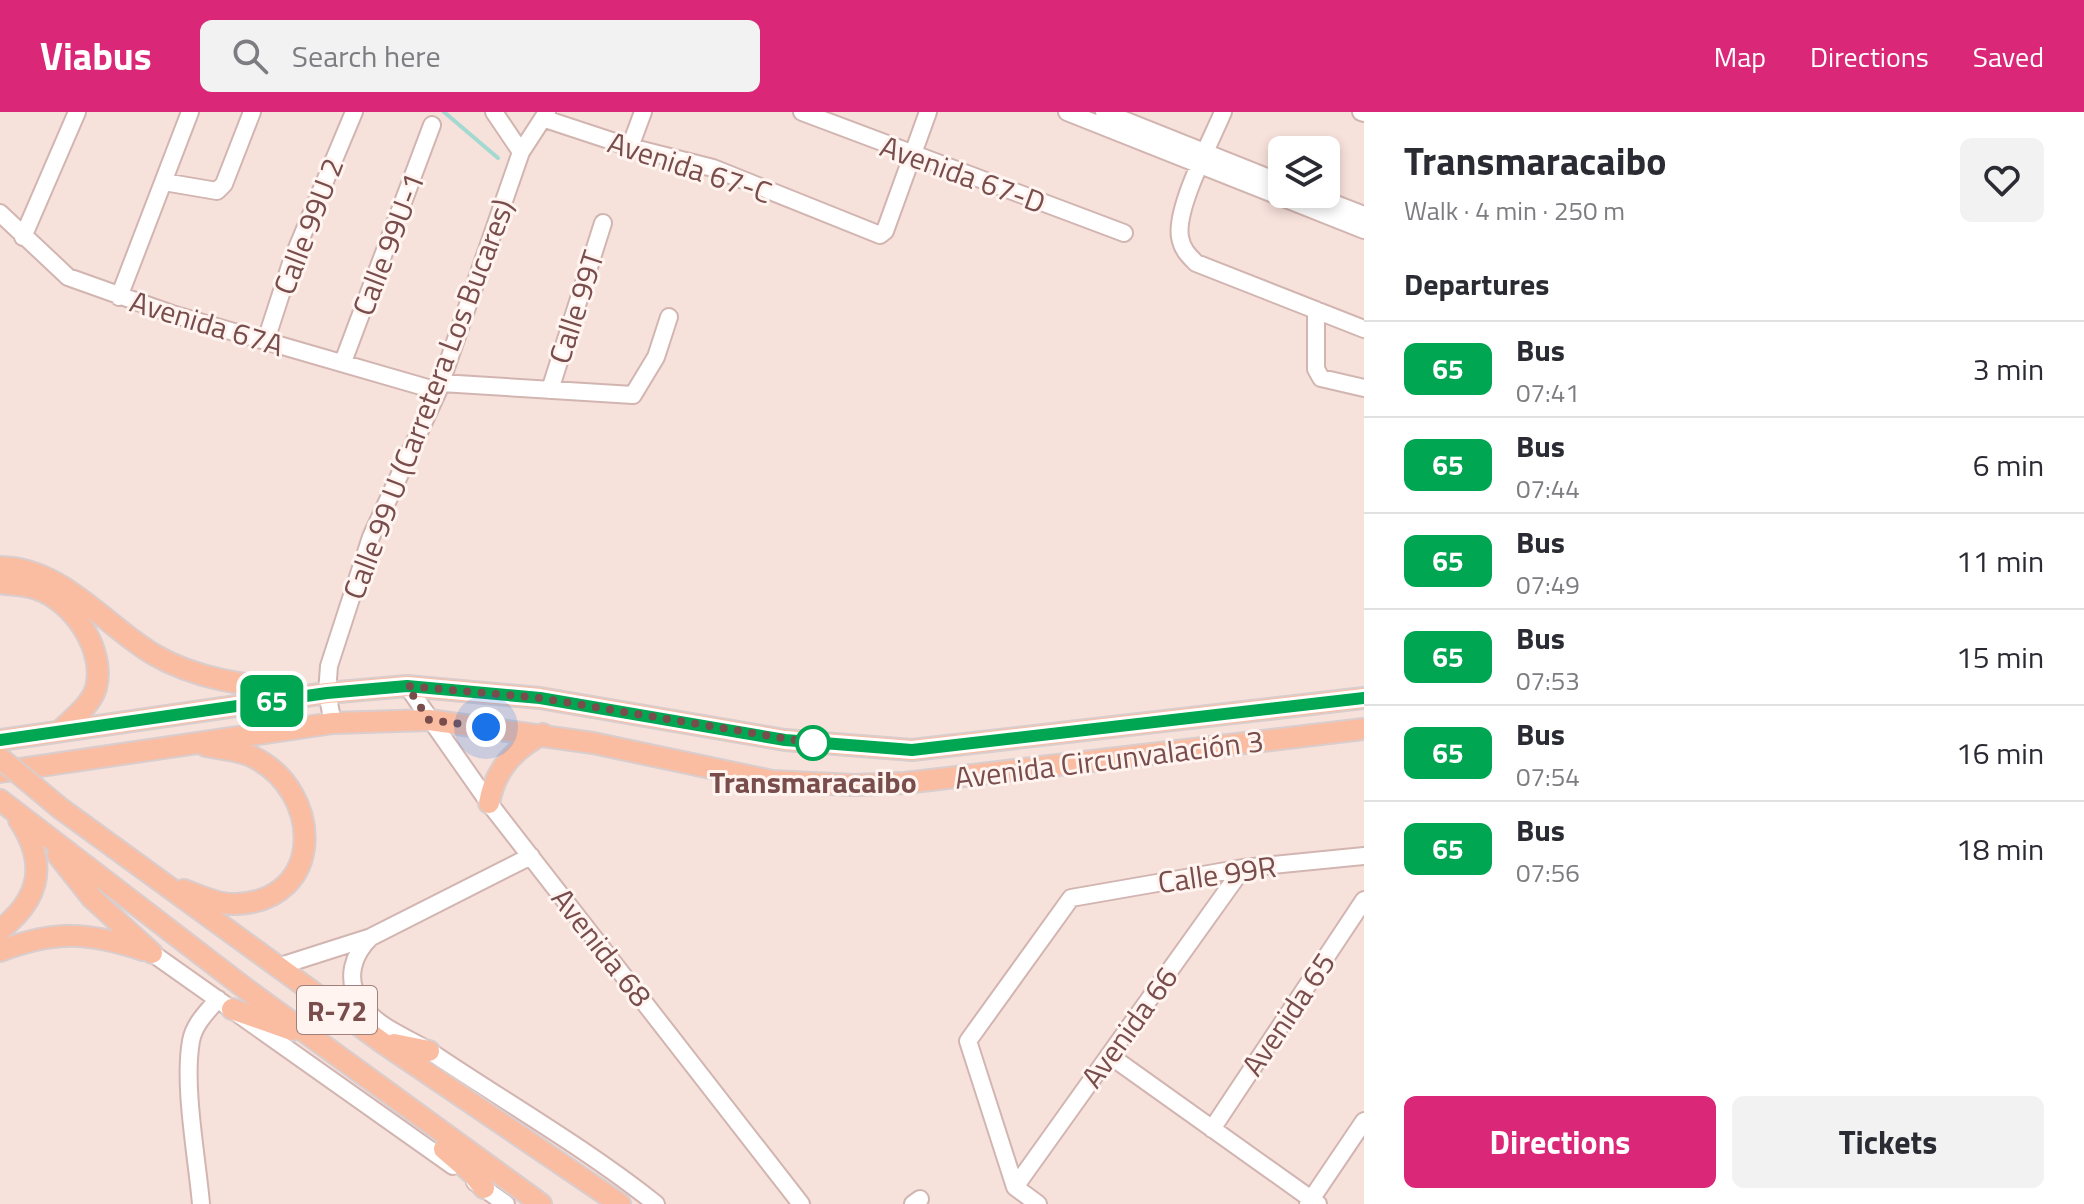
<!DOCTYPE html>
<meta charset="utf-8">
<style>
:root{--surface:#fff;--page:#f2f2f3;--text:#2b2b33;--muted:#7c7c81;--line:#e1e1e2;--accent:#db2777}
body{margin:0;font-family:"Titillium Web",sans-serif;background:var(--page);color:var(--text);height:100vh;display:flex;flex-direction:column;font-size:30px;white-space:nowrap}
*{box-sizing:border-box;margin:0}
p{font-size:26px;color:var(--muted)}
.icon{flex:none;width:44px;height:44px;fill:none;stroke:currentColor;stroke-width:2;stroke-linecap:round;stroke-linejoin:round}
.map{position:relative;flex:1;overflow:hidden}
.drawer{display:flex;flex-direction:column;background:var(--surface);width:720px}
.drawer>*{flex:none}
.badge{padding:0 16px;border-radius:12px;font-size:28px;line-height:52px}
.controls{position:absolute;left:1268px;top:24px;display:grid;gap:16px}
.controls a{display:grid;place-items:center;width:72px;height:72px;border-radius:12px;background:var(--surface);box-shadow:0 4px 12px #0003;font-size:40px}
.you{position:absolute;width:40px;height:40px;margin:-20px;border:6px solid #fff;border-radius:50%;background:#1a73e8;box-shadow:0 0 0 12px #1a73e833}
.map>.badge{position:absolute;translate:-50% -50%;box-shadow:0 0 0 4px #fff}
h2{padding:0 40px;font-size:30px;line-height:72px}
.round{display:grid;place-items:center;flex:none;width:84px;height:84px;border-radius:12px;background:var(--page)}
.summary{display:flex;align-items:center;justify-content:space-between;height:136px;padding:0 40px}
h1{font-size:38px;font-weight:700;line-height:60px}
.primary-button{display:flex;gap:16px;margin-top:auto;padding:16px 40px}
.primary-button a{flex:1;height:92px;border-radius:12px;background:var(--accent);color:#fff;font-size:32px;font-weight:700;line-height:92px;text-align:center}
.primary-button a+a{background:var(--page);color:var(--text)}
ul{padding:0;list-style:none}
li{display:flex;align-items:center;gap:24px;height:96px;padding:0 40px;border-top:2px solid var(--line)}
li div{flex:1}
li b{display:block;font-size:30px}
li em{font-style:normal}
li .badge{min-width:88px;font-weight:700;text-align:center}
header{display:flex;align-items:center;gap:48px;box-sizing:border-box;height:112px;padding:0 40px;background:var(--accent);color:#fff}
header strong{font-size:38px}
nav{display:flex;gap:44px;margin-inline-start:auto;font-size:28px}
.search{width:560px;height:72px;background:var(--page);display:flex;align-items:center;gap:20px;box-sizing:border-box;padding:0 28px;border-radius:12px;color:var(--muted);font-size:30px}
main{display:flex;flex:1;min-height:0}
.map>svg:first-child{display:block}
.residential{fill:#f7e1db;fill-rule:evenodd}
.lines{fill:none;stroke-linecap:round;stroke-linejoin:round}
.stream{stroke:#a3d9d0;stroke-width:4}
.minor-casing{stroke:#d2b5b1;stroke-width:20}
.major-casing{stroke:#d9cdcd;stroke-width:24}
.minor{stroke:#fff;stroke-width:16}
.major{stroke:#fbbda2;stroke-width:20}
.major-bridge-casing{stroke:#d9cdcd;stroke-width:24;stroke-linecap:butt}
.major-bridge{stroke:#fbbda2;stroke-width:20}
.line-casing{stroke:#fff;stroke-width:18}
.line{stroke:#00a651;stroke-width:12}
.walk{stroke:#784d4c;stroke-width:8;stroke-dasharray:0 14.4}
.stop-dot{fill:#fff;stroke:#00a651;stroke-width:4}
.labels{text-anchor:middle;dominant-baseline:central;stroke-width:6;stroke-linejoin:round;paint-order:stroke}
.shield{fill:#fff4f0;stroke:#a07f7d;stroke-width:2}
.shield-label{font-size:28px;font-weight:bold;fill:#784d4c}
.street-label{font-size:30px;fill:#784d4c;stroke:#fff4f0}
.stop-label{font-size:30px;font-weight:bold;fill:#784d4c;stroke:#fff4f0}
</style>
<header>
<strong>Viabus</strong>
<div class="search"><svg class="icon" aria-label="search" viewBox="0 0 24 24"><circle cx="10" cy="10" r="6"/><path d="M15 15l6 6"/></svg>Search here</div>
<nav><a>Map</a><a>Directions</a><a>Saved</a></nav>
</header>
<main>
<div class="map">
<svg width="1364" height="1092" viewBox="0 0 1364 1092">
<rect width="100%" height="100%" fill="#fdefe9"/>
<path class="residential" d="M0 0H1364V1092H0ZM1282 38H1326V82H1282Z"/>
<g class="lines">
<path class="stream" d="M444 0 498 46"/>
<g class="minor-casing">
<path id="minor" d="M494 0 521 40
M802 0 1124 121
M1067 0 1364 118
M1104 0 1282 71
M1223 0C1211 29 1175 96 1180 125 1182 137 1188 143 1196 151L1364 217
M1361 0 1364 1
M545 7 630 35 713 56 880 123 885 119 928 0
M630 35 643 0
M164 70 217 79 224 72 252 0
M1310 82 1364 103
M0 101 68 165 172 202 438 279
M23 125 77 0
M119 185 190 0
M1316 198V257L1321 266 1364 276
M266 228 292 148 354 0
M343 250 432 13
M441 271 633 283 656 245 669 205
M550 278 603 111
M407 574 489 691 801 1092
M333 611 327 581 329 554 371 425 438 279 521 40 547 0
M371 825C353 842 345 866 360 890 377 917 409 925 434 942 507 991 587 1037 656 1092
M152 841 453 1054
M277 855 371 825 531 744
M1109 943 1318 1092
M1212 1017 1364 788
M475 1070 506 1092
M1015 1075 1243 756
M201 1092C197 1045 183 974 191 929 194 912 207 900 218 887
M913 1092 920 1087
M1038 1092 1015 1075 968 929 1071 786 1243 756 1364 744
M1308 1092 1364 1009"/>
</g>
<g class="major-casing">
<path id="major" d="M0 455C63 456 103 512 153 542 197 568 246 573 296 578
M0 471C12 473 26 473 37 477 73 489 106 538 96 576 91 593 72 607 60 619
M0 628 327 581 407 574 540 586 785 628 912 638 1364 586
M0 660 333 611 429 608 593 631 772 669 854 673 905 671 1364 617
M0 688 246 877 541 1092
M489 691C495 658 513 638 543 622
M60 696 383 931 620 1092
M58 743 92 786 152 841
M184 778C200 784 219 793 236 792 326 789 323 679 253 645 240 638 220 637 206 634
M0 818C40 787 48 752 19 708
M0 839C56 818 88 820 143 838
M232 897 292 918
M394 932 429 939
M444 1037 473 1062 484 1076"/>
</g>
<use href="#minor" class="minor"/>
<use href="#major" class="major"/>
<g class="major-bridge-casing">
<path id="major-bridge" d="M0 646 60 696"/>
</g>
<use href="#major-bridge" class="major-bridge"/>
</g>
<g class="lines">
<g class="line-casing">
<path id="line" d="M0 628 327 581 407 574 540 586 785 628 912 638 1364 586"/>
</g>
<use href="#line" class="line"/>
<path class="walk" d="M486 615 429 608 407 574 540 586 813 631"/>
</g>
<circle class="stop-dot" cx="813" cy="631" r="16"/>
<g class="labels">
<rect class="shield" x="297" y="874" width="80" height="48" rx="6"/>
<g class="shield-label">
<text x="337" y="898">R-72</text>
</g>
<g class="street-label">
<text transform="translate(690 55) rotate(18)">Avenida 67-C</text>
<text transform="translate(963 62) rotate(20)">Avenida 67-D</text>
<text transform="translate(308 114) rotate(-69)">Calle 99U 2</text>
<text transform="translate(388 132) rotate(-69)">Calle 99U-1</text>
<text transform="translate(576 195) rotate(-72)">Calle 99T</text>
<text transform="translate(207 211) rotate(17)">Avenida 67A</text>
<text transform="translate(428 287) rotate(-69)">Calle 99 U (Carretera Los Bucares)</text>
<text transform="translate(1109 647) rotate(-7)">Avenida Circunvalación 3</text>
<text transform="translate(1217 762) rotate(-8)">Calle 99R</text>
<text transform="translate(602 835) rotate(52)">Avenida 68</text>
<text transform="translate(1288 902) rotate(-56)">Avenida 65</text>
<text transform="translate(1129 915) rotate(-54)">Avenida 66</text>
</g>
<g class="stop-label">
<text x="813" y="670">Transmaracaibo</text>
</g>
</g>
</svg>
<div class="controls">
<a><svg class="icon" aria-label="layers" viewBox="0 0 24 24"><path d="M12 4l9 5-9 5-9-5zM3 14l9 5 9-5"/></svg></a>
</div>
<div class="you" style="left:486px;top:615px"></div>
<b class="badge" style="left:272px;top:589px;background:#00a651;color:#fff">65</b>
</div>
<section class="drawer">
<div class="summary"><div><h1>Transmaracaibo</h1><p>Walk · 4 min · 250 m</p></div><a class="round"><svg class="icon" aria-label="heart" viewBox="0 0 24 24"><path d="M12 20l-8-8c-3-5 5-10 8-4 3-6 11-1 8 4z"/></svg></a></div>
<h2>Departures</h2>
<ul>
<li><span class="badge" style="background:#00a651;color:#fff">65</span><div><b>Bus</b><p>07:41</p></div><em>3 min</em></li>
<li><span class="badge" style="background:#00a651;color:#fff">65</span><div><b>Bus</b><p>07:44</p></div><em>6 min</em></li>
<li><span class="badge" style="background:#00a651;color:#fff">65</span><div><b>Bus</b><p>07:49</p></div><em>11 min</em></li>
<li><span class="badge" style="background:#00a651;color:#fff">65</span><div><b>Bus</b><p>07:53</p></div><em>15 min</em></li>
<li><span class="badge" style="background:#00a651;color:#fff">65</span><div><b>Bus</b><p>07:54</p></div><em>16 min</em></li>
<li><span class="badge" style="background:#00a651;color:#fff">65</span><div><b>Bus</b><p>07:56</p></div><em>18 min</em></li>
</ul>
<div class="primary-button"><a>Directions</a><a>Tickets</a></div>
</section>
</main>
